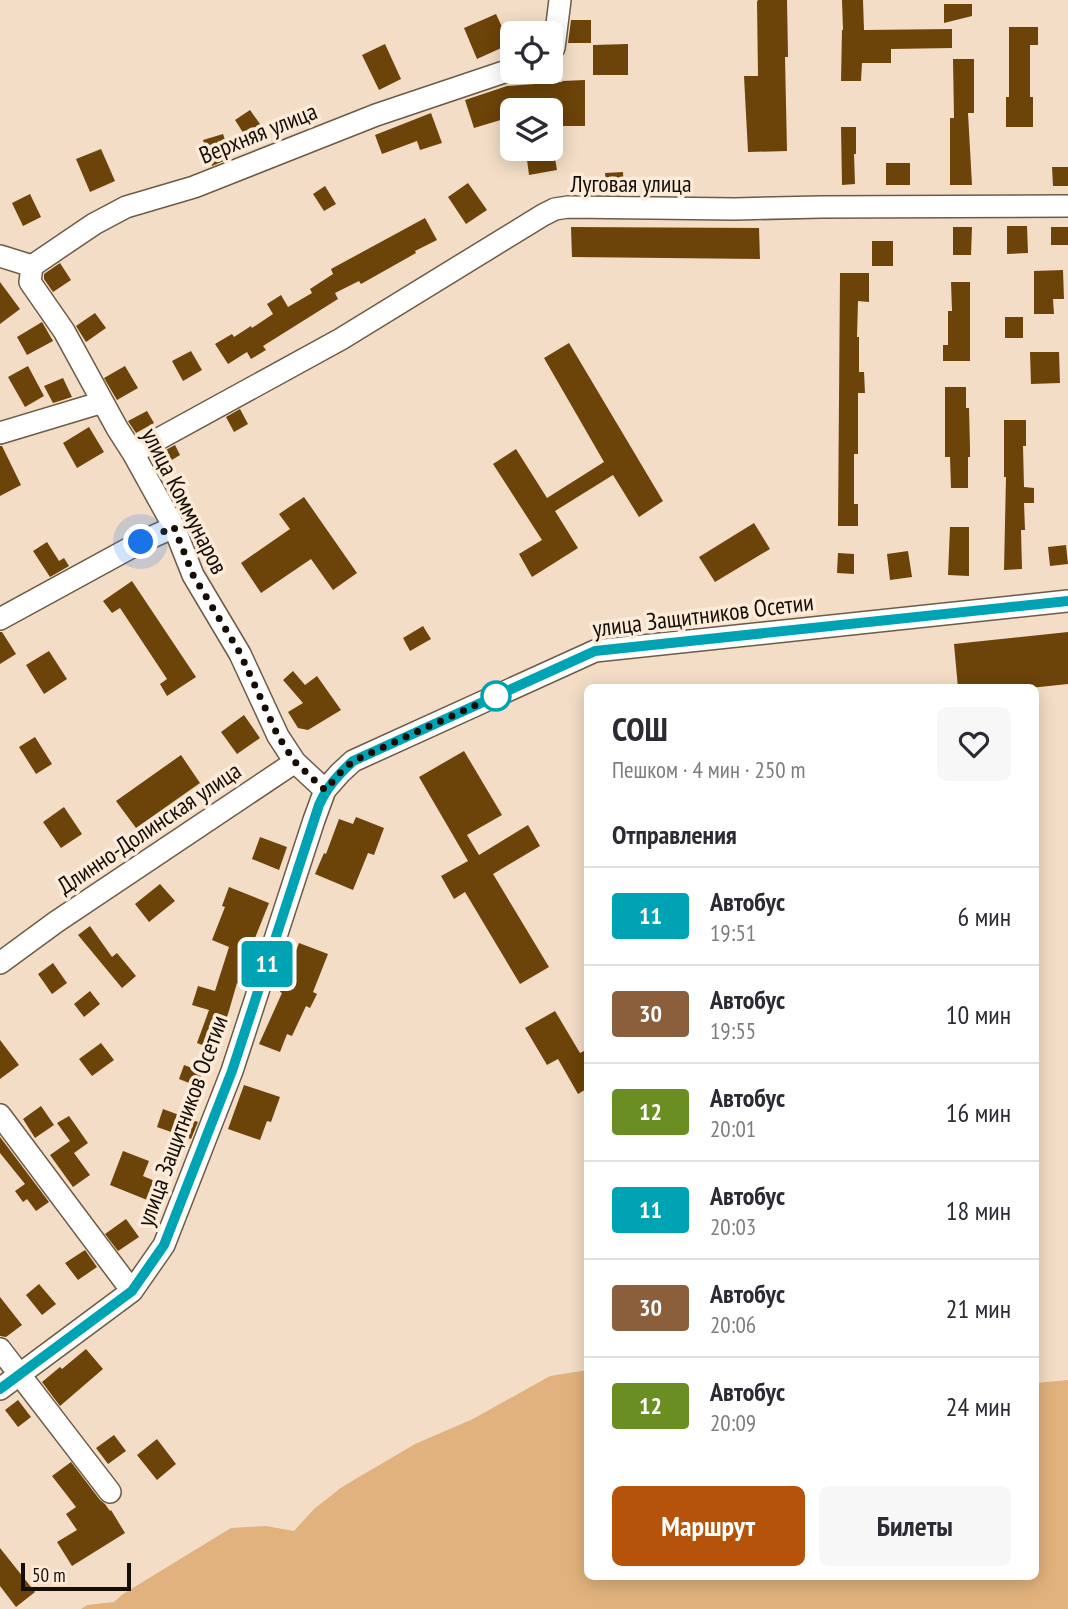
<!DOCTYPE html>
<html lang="ru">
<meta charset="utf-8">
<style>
:root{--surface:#fff;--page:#f7f7f7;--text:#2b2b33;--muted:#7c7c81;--line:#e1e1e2;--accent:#b45309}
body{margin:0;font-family:"PT Sans Narrow",sans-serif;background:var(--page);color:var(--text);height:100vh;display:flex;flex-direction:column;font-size:26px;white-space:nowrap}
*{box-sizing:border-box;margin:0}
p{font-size:23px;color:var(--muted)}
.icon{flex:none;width:38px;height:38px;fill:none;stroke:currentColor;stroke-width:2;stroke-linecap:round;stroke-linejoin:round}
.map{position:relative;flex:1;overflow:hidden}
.side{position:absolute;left:584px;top:684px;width:455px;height:896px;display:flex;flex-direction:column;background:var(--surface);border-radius:10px;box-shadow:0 4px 18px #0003}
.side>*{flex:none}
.badge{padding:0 14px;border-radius:5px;font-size:24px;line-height:46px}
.fabs{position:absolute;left:500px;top:21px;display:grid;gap:14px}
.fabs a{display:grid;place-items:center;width:63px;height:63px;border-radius:10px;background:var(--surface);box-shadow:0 4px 18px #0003;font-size:35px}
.scale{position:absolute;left:21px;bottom:18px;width:110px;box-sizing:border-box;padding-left:7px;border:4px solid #150e06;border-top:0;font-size:19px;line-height:24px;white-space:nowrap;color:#150e06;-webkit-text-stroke:5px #fdebd9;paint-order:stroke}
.you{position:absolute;width:35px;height:35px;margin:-18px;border:5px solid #fff;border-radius:50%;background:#1a73e8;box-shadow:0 0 0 10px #1a73e833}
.map>.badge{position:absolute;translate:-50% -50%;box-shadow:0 0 0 4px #fff}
h2{padding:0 28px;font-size:26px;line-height:63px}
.round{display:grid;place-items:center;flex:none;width:74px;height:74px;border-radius:10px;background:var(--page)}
.headline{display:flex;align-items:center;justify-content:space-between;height:119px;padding:0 28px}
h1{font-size:33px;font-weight:600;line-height:52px}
.button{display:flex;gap:14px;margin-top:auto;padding:14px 28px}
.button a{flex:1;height:80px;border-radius:10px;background:var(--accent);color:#fff;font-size:28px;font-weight:600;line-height:80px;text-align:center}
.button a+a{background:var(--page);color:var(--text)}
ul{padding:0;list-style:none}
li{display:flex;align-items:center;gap:21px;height:98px;padding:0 28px;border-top:2px solid var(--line)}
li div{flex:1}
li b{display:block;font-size:26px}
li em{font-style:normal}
li .badge{min-width:77px;font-weight:700;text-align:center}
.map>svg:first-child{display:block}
.water{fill:#e1b27d}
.building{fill:#6c4308}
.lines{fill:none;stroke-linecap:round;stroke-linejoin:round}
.minor-casing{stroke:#6d5b47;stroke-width:24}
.minor{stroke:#fff;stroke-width:21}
.line-casing{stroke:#fff;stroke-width:16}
.line{stroke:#00a3b4;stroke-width:10}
.walk{stroke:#150e06;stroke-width:7;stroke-dasharray:0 12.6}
.stop-dot{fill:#fff;stroke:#00a3b4;stroke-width:3.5}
.labels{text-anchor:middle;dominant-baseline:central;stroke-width:7;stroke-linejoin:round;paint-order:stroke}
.street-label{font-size:24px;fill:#150e06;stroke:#fdebd9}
</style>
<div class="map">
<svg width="1068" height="1609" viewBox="0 0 1068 1609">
<rect width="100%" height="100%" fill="#f3ddc6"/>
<path class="water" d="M588 1370V1577H1036V1383L1068 1380V1609H81L87 1605 114 1602 123 1594 231 1528 266 1526 294 1531 314 1509 342 1487 415 1444 473 1419 550 1376Z"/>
<path class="building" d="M758 0H787L788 57H785L787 151 748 152 744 76H758L757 2Z
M842 0H863L864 30 952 29V48L891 49V63H862L861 81H841L842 30H843Z
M944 4H972V16L944 23Z
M496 14 510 44 477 59 464 28Z
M571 20H591V43H568Z
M1009 27H1038V45H1030V97H1033V127H1006V97H1009Z
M385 44 401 79 379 90 362 55Z
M628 44V75H593V45Z
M953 59H974V113H968L972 185H950V118H954Z
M585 80V126H562V109L513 110V112L502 113 504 119 474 128 465 100 507 86 562 82V81Z
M250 110 265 131 249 142 235 120Z
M431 113 442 143 420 150 417 141 382 154 375 135Z
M841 127H856V154H854L855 184 842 185Z
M223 134 231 158 212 166 203 140Z
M551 148H553L557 170 529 175 526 152Z
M101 149 115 181 90 192 76 159Z
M886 163H910V185H886Z
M1052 167H1068V186H1053Z
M623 172 624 193 607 194 605 173Z
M468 183 487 210 466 224 448 197Z
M325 186 336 204 324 211 313 194Z
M30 194 41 217 23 226 12 203Z
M425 218 437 240 415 251 416 253 361 284 359 281 335 293 338 299 263 346 266 350 251 359 247 352 228 364 215 344 232 334 234 337 251 326 252 328 273 314 267 304 281 295 288 307 312 293 310 289 333 274 331 269Z
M1007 226H1027L1028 253 1007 254Z
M571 227 759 228 760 259 572 257Z
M953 227H972L971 255H953Z
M1051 227H1068V245H1051Z
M872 241H893V266H872Z
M60 263 71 280 53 292 44 279V274Z
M1063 270 1064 299H1053L1054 314H1034V271Z
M840 273H869V302L858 301 857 337H859V372H864L865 393H858V454H854V504H858V526H838Z
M0 282 20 309 0 324Z
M951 282H970V361H943V345H948V311H952Z
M95 313 106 328 86 342 76 326Z
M1005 317H1023V338H1005Z
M42 322 53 341 27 355 17 337Z
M569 343 663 501 639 517 613 475 555 511 578 548 532 577 519 554 542 540 493 464 516 449 547 498 604 462 544 358Z
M191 351 202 370 183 381 172 361Z
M1030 352H1059L1060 383 1031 384Z
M28 366 44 396 25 407 8 377Z
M125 366 138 388 117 400 104 378Z
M63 378 72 397 53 403 44 386Z
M945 387H966V408H969L970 449V457H968V488H951L950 457H945Z
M240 409 248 424 234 432 226 417Z
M147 411 154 423 136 433 128 421Z
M1004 420H1026V446H1023L1024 487 1034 488V503H1024L1025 530H1021L1022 569 1004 570 1006 477H1004Z
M89 427 104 452 77 468 63 443Z
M175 445 180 455 157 469 151 458Z
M0 446H2L21 485 0 496Z
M304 497 357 573 333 590 311 559 261 593 241 563 290 529 279 514Z
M754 523 770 549 715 582 699 557Z
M950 527H969V576L948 575Z
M47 542 59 561 64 558 69 566 50 577 33 551Z
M1066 545 1068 564 1050 566 1048 547Z
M908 551 912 577 890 580 887 554Z
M838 553 854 554V574L837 573Z
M132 581 196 677 167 696 160 684 167 679 120 608 112 613 103 601Z
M423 626 431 639 410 651 403 638Z
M0 632H2L16 654 0 664Z
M1068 632V684L1030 688H958L954 644Z
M49 651 67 679 44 694 26 665Z
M293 671 305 685 317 676 341 710 308 730 298 728 288 712 303 703 283 680Z
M244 715 260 738 237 754 221 732Z
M35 737 52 764 36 774 19 747Z
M464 751 502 815 467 835 479 855 528 825 540 846 493 874 549 967 520 984 465 892 454 899 441 876 468 861 419 777Z
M181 755 200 783 136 828 116 801Z
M64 807 82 834 61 848 43 822Z
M356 817 384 828 374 855 368 853 353 890 315 874 324 853 326 854 339 819 353 824Z
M260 837 287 847 279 870 252 859Z
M160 884 175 901 149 922 135 904Z
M229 887 269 903 245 963 247 964 240 984 237 983 228 1014 215 1050 197 1043 209 1010 192 1005 198 986 215 991 229 947 212 940 225 907 222 906Z
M90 926 112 957 117 953 136 976 122 988 78 935Z
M299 943 328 954 313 992 317 994 310 1008 306 1006 292 1036 287 1034 280 1052 259 1044 282 993 280 992 292 968 290 967Z
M53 963 67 983 52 994 38 974Z
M90 991 100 1004 84 1017 74 1004Z
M555 1011 580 1053 588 1049V1088L578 1094 558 1059 547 1065 525 1028Z
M0 1040 19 1065 0 1079Z
M101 1043 114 1060 92 1076 79 1059Z
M184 1065 203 1072 197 1086 179 1079Z
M244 1085 280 1097 271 1122 267 1121 260 1140 228 1129Z
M41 1106 54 1125 35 1138 23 1119Z
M163 1109 198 1122 191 1139 157 1127Z
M69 1116 88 1143 74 1153 90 1175 73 1187 50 1155 70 1141 57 1123Z
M0 1137 49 1202 36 1211 27 1199 23 1202 15 1191 25 1184 0 1153Z
M123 1151 149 1161 143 1176 169 1187 162 1206 110 1185Z
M126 1219 139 1237 118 1251 105 1234Z
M85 1250 97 1267 78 1280 65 1263Z
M39 1284 56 1304 42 1315 26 1295Z
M0 1297 22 1325 6 1337 0 1336Z
M86 1349 103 1369 60 1406 42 1382 60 1367 62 1369Z
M18 1400 31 1417 18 1427 5 1410Z
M114 1435 126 1451 108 1464 96 1448Z
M157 1439 176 1464 157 1480 137 1455Z
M71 1462 100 1500 105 1504 110 1511 111 1510 125 1533 72 1566 57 1542 77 1530 66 1514 76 1507 52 1476Z
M0 1548 35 1592 16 1607 0 1586Z"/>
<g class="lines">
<g class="minor-casing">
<path id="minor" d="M551 51 554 48 560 0
M0 256 32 266
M32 266 30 282 64 331 117 428 133 453 174 527 193 575 240 654 278 736 295 762
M32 266 94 224 126 207 194 187 376 115 513 69
M0 433 103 402
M133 453 341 339 543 215 555 209 568 207 735 209 821 207 1068 206
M0 619 141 542 174 527
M0 963 56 922 295 762 325 790
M0 1115 132 1291
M0 1349 110 1492
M0 1389 132 1291 164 1245 232 1071 314 820 325 790 340 773 353 761 595 651 1068 601"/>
</g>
<use href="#minor" class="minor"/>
</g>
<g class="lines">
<g class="line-casing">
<path id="line" d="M0 1389 132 1291 164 1245 232 1071 319 805C327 787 338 775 353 761L595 651 1068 601"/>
</g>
<use href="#line" class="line"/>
<path class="walk" d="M141 542 174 527 193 575 240 653 278 736 295 762 325 790 340 773 353 761 500 694 496 696"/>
</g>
<circle class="stop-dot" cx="496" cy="696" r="14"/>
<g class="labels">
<g class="street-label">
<text transform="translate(258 133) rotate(-22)">Верхняя улица</text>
<text x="631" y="183">Луговая улица</text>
<text transform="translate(185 501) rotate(63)">улица Коммунаров</text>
<text transform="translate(703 615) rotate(-7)">улица Защитников Осетии</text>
<text transform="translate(149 828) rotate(-34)">Длинно-Долинская улица</text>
<text transform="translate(182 1121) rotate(-70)">улица Защитников Осетии</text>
</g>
</g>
</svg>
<div class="fabs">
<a><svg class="icon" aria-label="locate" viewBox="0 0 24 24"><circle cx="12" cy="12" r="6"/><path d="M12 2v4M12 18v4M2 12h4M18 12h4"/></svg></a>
<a><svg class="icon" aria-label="layers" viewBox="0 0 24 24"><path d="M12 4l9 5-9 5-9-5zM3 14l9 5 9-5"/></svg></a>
</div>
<div class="scale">50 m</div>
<div class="you" style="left:141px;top:542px"></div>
<b class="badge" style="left:267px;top:964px;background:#00a3b4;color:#fff">11</b>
<section class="side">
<div class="headline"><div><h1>СОШ</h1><p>Пешком · 4 мин · 250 m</p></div><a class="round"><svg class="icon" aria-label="heart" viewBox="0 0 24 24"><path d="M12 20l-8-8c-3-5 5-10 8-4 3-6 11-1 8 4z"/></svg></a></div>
<h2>Отправления</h2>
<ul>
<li><span class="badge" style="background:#00a3b4;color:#fff">11</span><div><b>Автобус</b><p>19:51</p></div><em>6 мин</em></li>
<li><span class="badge" style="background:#8b5e3c;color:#fff">30</span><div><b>Автобус</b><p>19:55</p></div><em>10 мин</em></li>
<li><span class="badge" style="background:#6b8e23;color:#fff">12</span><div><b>Автобус</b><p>20:01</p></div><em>16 мин</em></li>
<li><span class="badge" style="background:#00a3b4;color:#fff">11</span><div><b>Автобус</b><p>20:03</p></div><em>18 мин</em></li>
<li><span class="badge" style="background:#8b5e3c;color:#fff">30</span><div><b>Автобус</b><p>20:06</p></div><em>21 мин</em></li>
<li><span class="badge" style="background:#6b8e23;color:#fff">12</span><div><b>Автобус</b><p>20:09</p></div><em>24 мин</em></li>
</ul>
<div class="button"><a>Маршрут</a><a>Билеты</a></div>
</section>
</div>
